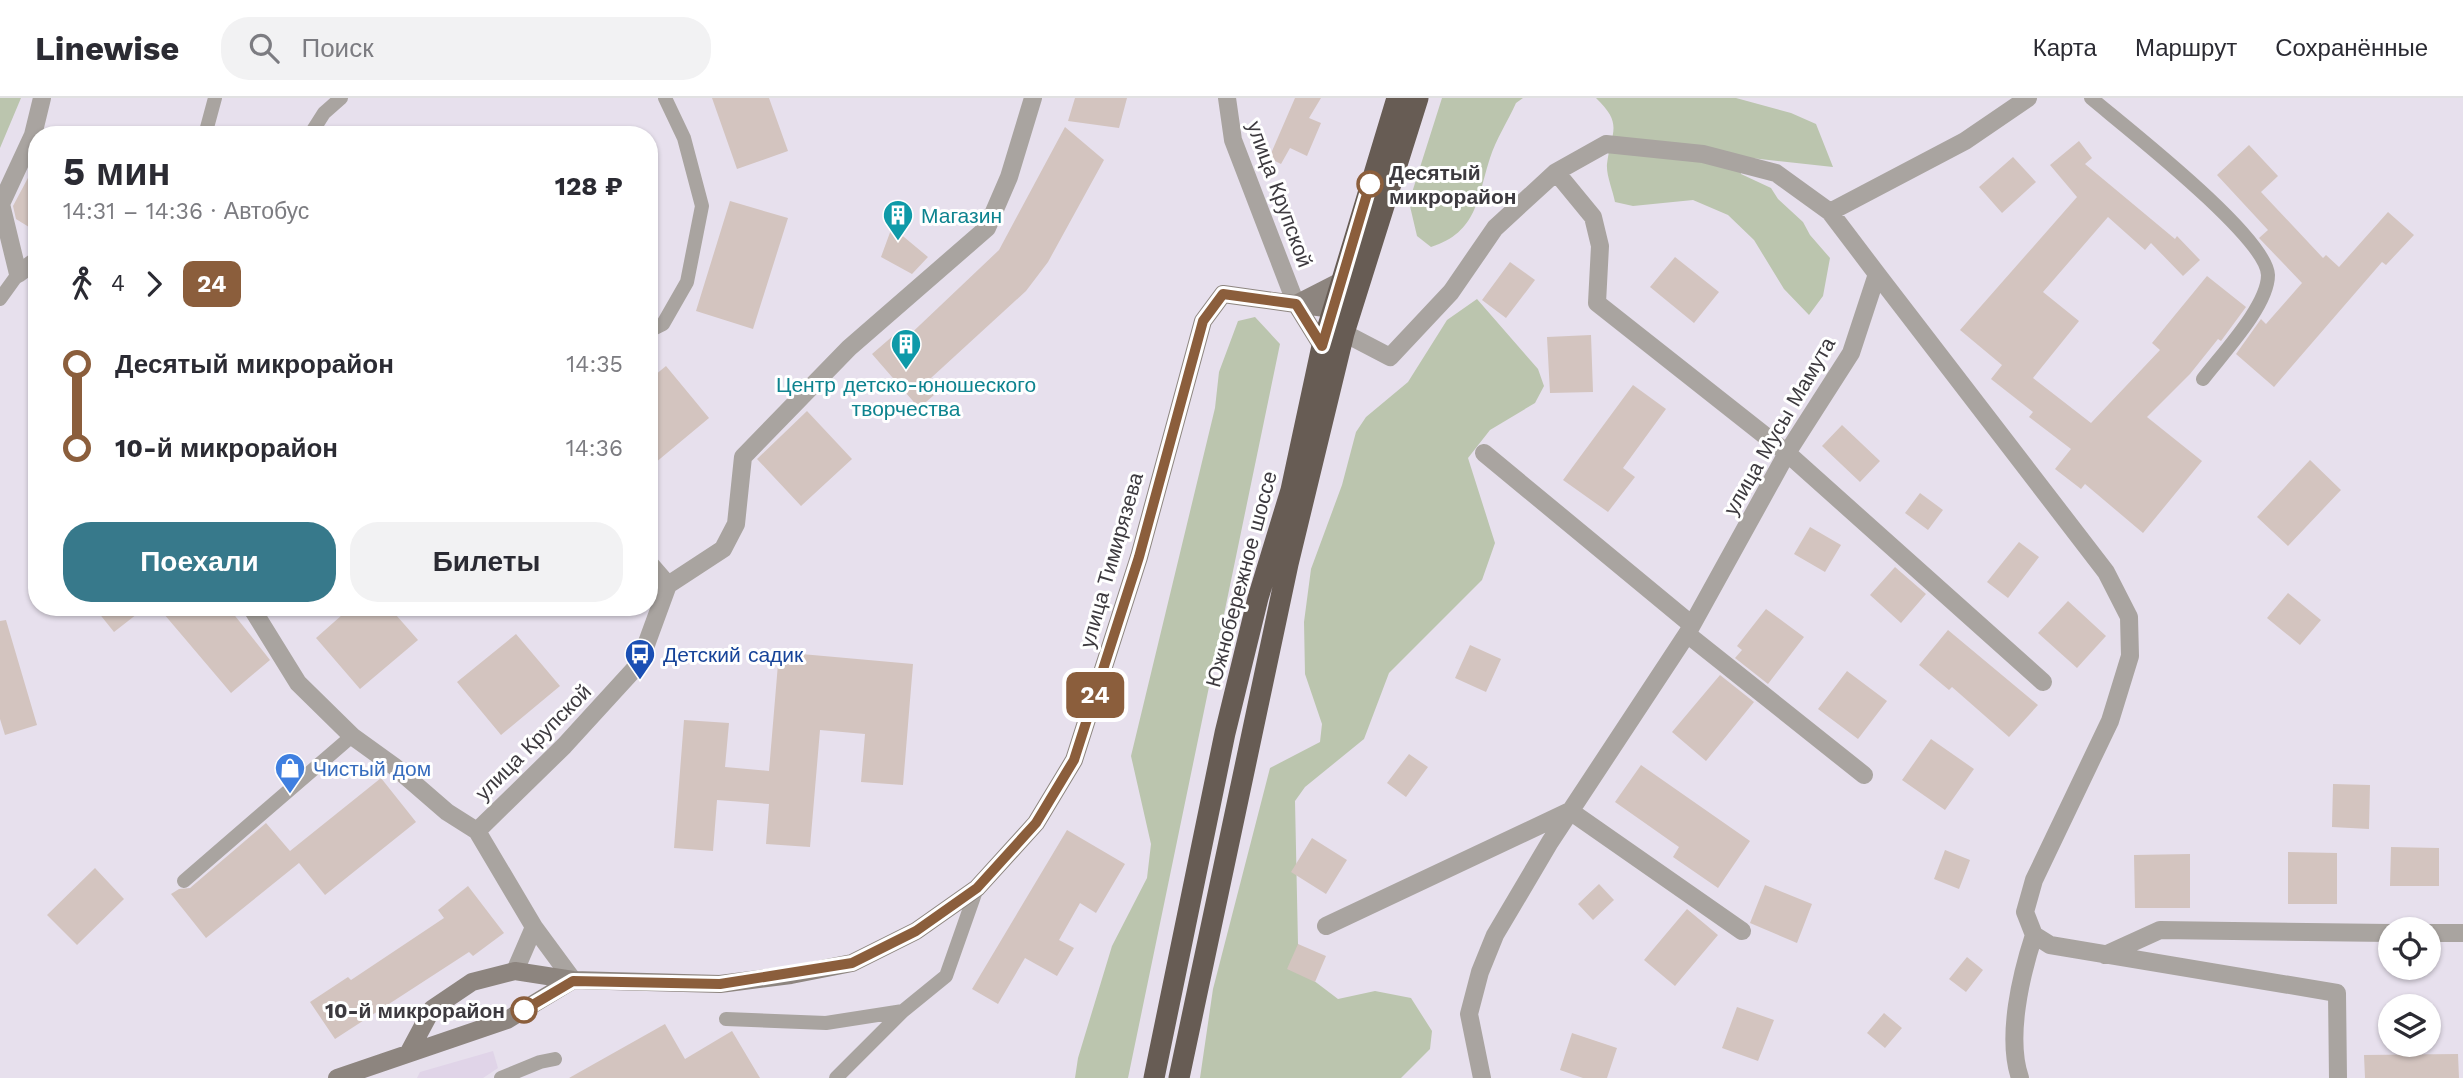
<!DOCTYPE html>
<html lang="ru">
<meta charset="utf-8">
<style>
:root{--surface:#fff;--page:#f2f2f3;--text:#2b2b33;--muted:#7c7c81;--line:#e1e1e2;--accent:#37798b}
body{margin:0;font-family:"Work Sans",sans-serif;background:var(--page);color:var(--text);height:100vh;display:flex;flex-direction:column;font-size:26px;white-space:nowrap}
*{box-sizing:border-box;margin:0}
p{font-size:23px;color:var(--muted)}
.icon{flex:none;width:38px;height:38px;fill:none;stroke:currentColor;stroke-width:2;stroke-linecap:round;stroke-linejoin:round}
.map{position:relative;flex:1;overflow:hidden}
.details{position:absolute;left:28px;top:28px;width:630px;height:490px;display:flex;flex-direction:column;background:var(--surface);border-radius:28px;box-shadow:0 2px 5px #0004}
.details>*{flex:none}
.badge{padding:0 14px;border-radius:10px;font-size:24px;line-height:46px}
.tools{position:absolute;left:2378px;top:819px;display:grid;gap:14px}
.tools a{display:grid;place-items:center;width:63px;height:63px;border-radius:50%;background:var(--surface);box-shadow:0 2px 5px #0004;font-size:35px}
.map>.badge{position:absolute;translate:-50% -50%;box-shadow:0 0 0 4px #fff}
.legs{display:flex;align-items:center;gap:10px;height:77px;padding:0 35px;font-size:23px}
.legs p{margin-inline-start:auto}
.summary{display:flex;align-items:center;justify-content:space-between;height:119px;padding:0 35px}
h1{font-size:38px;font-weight:700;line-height:52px}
.action{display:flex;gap:14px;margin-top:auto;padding:14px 35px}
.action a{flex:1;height:80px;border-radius:28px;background:var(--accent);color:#fff;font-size:28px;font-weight:700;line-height:80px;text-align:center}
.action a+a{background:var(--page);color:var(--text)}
ul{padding:0 35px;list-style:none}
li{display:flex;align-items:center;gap:24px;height:84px;font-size:26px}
li i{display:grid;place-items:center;width:10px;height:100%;margin:0 9px;background:currentColor}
li i::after{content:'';width:18px;height:18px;margin:-9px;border:5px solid;border-radius:50%;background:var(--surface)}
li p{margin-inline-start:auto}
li:first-child i{background:linear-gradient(#0000 50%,currentColor 0)}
li:last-child i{background:linear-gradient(currentColor 50%,#0000 0)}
header{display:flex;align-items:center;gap:42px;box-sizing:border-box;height:98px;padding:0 35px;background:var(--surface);border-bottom:2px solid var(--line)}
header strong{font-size:33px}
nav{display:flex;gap:38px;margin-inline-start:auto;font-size:24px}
.search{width:490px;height:63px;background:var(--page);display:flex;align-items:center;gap:18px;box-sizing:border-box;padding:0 24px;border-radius:28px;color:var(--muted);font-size:26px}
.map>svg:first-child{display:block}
.commercial{fill:#e0d4e8}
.green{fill:#bbc5ae}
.building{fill:#d3c4bf}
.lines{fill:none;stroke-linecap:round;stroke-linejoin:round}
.lane{stroke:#a9a4a0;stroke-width:14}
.street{stroke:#a9a4a0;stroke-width:18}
.secondary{stroke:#8d857f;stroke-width:18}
.highway{stroke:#675c54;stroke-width:21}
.line-1-casing{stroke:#fff;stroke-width:16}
.line-1{stroke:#8b5e3c;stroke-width:10}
.stop-1-dot{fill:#fff;stroke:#8b5e3c;stroke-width:3.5}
.labels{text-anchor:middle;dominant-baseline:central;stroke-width:6;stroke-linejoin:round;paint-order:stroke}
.stop-label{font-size:21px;font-weight:bold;fill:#3d3a3f;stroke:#fff;text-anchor:start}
.street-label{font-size:21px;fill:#3d3a3f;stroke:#fff}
.culture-label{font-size:21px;fill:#0d838f;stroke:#fff;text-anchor:start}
.transit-label{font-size:21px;fill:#164399;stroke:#fff;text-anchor:start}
.shop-label{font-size:21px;fill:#366cbe;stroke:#fff;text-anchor:start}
</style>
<header>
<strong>Linewise</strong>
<div class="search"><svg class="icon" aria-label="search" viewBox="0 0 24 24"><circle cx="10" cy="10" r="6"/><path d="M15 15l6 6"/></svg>Поиск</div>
<nav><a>Карта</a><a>Маршрут</a><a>Сохранённые</a></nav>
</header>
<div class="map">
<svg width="2463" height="980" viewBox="0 0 2463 980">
<rect width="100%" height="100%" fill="#e7e0ed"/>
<path class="commercial" d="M493 953 498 970 483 980H417L420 974Z"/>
<path class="green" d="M0 0H21L0 50Z
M1442 0H1523L1516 5C1508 23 1496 41 1490 60 1477 100 1478 134 1431 149L1417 138 1409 104Z
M1596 0H1736L1791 15 1816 26 1833 69 1742 59 1741 76 1771 90 1778 101 1803 124 1810 137 1830 160 1823 198 1809 217 1784 191 1754 142 1728 117 1693 102 1633 108 1615 104C1613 93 1606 77 1607 66 1611 33 1624 27 1596 0Z
M1477 201 1538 271 1544 288 1535 305 1490 332 1468 360 1495 445 1482 482 1389 575 1364 641 1305 689 1295 703 1298 846 1309 879 1338 901 1375 893 1411 900 1432 933 1430 951 1401 980H1200L1213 891 1270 670 1320 644 1322 626 1305 576 1304 524 1311 471 1342 387 1356 334 1366 319 1408 284 1447 222Z
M1255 219 1280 246 1128 980H1075L1078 960 1112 848 1147 780 1151 746 1131 658 1215 310 1219 274 1238 223Z"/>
<path class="building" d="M712 0H769L788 53 737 71Z
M1075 0H1127L1119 30 1068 23Z
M1295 0H1321L1309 20 1321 25 1307 58 1290 50 1281 66 1269 60Z
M1065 29 1104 62 1048 164 1026 193 931 280 941 291 919 310 872 256 894 237 901 245 999 152Z
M2079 43 2092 60 2085 66 2175 141 2177 138 2200 162 2183 178 2151 145 2145 152 2108 119 2043 194 2079 223 2033 280 2091 325 2160 252 2152 245 2207 178 2246 209 2221 243 2218 241 2190 276 2147 319 2202 363 2143 435 2085 386 2081 391 2055 371 2071 351 2029 319 2033 314 1991 281 2002 267 1960 232 2077 99 2050 67Z
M2249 47 2278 78 2261 94 2323 160 2326 157 2339 169 2388 114 2414 137 2386 167 2382 164 2274 289 2236 256 2261 221 2266 226 2302 185 2259 140 2268 132 2217 77Z
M2013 59 2036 84 2002 115 1979 89Z
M37 63V134L16 121 13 108Z
M730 103 788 120 753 231 696 213Z
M892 129 928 159 912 176 881 159Z
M1675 159 1719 194 1694 225 1650 189Z
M1510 164 1535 182 1506 220 1482 202Z
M1591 237 1593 294 1550 295 1547 239Z
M666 268 709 320 649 370V282Z
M1633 287 1666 311 1623 370 1635 379 1608 414 1563 382Z
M807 313 852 361 801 408 757 361Z
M1842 327 1880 363 1860 384 1822 348Z
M2310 362 2341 392 2288 448 2257 419Z
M1920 395 1943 412 1928 432 1905 415Z
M1810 429 1841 447 1825 474 1794 456Z
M2019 444 2039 459 2008 500 1987 484Z
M1895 469 1926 496 1901 525 1870 497Z
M2288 495 2321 522 2300 547 2267 520Z
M2068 503 2106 538 2077 570 2038 535Z
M94 509H146L114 534Z
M158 509H228L270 562 231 595Z
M351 509H389L418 542 360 591 316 540Z
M1766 511 1804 539 1768 586 1735 560 1742 552 1737 548Z
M6 522 37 627 5 637 0 621V523Z
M1948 532 2038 607 2009 639 1952 589 1949 592 1919 567Z
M516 536 560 588 501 637 457 584Z
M1470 547 1501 561 1486 594 1455 580Z
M779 554 913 566 903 687 861 684 865 636 820 632 810 749 766 746 769 706 717 702 713 753 674 750 684 622 729 625 725 669 769 673Z
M1847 573 1887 603 1858 641 1818 611Z
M1720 577 1754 604 1706 663 1672 634Z
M1931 641 1974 671 1945 712 1902 682Z
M1409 656 1428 669 1406 699 1387 685Z
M1641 667 1750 743 1718 790 1673 759 1679 749 1615 704Z
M381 680 416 724 325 797 299 765 206 840 171 796 179 791 190 790 266 725 290 753Z
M2333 686 2370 687 2369 731 2332 729Z
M1067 732 1125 766 1096 815 1080 805 1059 842 1074 850 1057 878 1025 860 998 906 972 891Z
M1312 740 1347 762 1326 796 1291 774Z
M2391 749 2439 750V788H2390Z
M1945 752 1970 762 1959 791 1934 781Z
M2288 754 2337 755V806H2288Z
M2190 756V810H2135L2134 757Z
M95 770 124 801 77 847 47 817Z
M1599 786 1614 802 1593 822 1578 806Z
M1765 787 1812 806 1797 845 1750 825Z
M468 788 504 835 473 858 469 854 335 941 310 904 348 879 351 882 444 820 438 812Z
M1687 811 1718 837 1675 888 1644 862Z
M1298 846 1326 858 1315 884 1287 871Z
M1967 859 1983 872 1966 894 1949 881Z
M1737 909 1774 922 1758 963 1722 950Z
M1884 915 1902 930 1885 950 1867 935Z
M665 926 685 961 732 933 760 980H569Z
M1572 935 1617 950 1607 980H1583L1560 972Z
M2458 956 2459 980H2365L2364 957Z"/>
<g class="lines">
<path class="lane" d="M2091 0C2124 28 2267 139 2268 177 2268 208 2222 256 2203 281
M205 37 215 0
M310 37 324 15 341 0
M0 201 18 176
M649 233 663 226 687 184 702 108 684 40 665 0
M184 783 352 638
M726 921 826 925 903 913
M501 980 540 964 555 961
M836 980 903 913 946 878 977 790"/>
<path class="street" d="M1227 0 1233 42 1296 206
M1556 74 1593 119 1600 148 1597 205 1787 355 2043 584
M1830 114 1965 43 2028 0
M37 162 18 176 1 106 33 37 42 0
M1877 176 2106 474 2129 519 2130 558 2110 623 2034 782 2025 814 2034 837 2050 847 2337 895 2338 980
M1344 235 1390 259 1451 194 1495 130 1556 74 1606 46 1703 56 1776 75 1830 114 1877 176 1851 255 1787 355 1687 536 1550 744 1495 837 1480 874 1469 916 1482 980
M1484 355 1692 527
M668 487 723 451 736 426 743 359 849 250 987 130 1009 79 1033 0
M251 509 298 585 352 638 395 669 447 714 477 733 534 829 573 882
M1687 536 1864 677
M477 733 564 648 639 566 668 487 649 465
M1326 828 1570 713 1742 833
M2429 835H2463
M2105 857 2160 832 2390 835
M515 873 534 829
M2020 980C2006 939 2021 877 2034 837"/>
<path class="secondary" d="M1296 206 1341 183
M1296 206 1322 248
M409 954 432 911 472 884 515 873 573 882 720 886 791 877 852 865 916 833 977 790 1036 725 1074 662 1139 459 1203 223 1223 196 1346 213
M337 980 507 922 573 882"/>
<path class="highway" d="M1154 980 1225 635 1258 500 1291 392 1322 248 1397 0
M1179 980 1288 466 1344 235 1418 0"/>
</g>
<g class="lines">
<g class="line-1-casing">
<path id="line-1" d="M524 912 573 883 720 886 852 865 916 833 977 790 1036 725 1074 662 1139 459 1203 223 1223 196 1296 206 1322 248 1370 86"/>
</g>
<use href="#line-1" class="line-1"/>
</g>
<defs>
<g id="building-pin" transform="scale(1.575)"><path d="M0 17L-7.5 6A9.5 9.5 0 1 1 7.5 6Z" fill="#0f9aa8" stroke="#fff"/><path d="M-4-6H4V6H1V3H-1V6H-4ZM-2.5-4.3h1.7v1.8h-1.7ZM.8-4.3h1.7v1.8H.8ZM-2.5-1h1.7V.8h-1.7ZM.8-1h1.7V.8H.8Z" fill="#fff"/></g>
<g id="bus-pin" transform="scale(1.575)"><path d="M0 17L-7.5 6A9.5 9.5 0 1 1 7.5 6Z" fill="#1a4fb4" stroke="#fff"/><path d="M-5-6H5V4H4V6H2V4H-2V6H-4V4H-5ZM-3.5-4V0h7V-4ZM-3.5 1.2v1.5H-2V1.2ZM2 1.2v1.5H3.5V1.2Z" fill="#fff"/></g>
<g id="shop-pin" transform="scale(1.575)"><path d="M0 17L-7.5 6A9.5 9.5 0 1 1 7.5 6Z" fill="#3f7fe0" stroke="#fff"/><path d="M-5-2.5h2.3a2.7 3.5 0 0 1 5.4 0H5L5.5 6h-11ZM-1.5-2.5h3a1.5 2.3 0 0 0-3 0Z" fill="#fff"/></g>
</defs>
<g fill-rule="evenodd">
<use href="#building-pin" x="898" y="117"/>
<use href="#building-pin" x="906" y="246"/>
<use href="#bus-pin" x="640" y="556"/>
<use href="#shop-pin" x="290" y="670"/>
</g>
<g class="stop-1-dot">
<circle cx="1370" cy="86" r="12"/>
<circle cx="524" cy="912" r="12"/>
</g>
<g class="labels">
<g class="stop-label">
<text x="1389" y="74">Десятый<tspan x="1389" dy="24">микрорайон</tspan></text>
<text x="505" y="912" text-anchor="end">10-й микрорайон</text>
</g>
<g class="street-label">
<text transform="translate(1280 96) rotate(70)">улица Крупской</text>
<text transform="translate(1779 328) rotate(-60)">улица Мусы Мамута</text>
<text transform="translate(1111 462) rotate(-74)">улица Тимирязева</text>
<text transform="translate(1241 481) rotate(-75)">Южнобережное шоссе</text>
<text transform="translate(533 644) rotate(-45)">улица Крупской</text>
</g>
<g class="culture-label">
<text x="921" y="117">Магазин</text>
<text x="906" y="286" text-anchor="middle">Центр детско-юношеского<tspan x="906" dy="24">творчества</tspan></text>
</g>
<g class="transit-label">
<text x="663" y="556">Детский садик</text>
</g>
<g class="shop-label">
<text x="313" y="670">Чистый дом</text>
</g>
</g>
</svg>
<div class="tools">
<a><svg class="icon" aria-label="locate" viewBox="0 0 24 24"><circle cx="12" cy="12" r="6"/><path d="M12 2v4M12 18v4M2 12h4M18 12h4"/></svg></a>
<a><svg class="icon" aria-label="layers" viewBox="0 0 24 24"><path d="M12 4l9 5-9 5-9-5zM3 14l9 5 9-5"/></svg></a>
</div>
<b class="badge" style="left:1095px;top:597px;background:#8b5e3c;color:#fff">24</b>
<section class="details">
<div class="summary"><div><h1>5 мин</h1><p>14:31 – 14:36 · Автобус</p></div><b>128 ₽</b></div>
<div class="legs"><svg class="icon" aria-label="walk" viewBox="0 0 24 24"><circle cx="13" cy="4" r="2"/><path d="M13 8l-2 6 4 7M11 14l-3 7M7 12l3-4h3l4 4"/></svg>4<svg class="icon" aria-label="forward" viewBox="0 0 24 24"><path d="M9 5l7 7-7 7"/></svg><b class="badge" style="background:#8b5e3c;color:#fff">24</b></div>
<ul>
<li><i style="color:#8b5e3c"></i><b>Десятый микрорайон</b><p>14:35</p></li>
<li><i style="color:#8b5e3c"></i><b>10-й микрорайон</b><p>14:36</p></li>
</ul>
<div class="action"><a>Поехали</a><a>Билеты</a></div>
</section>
</div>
